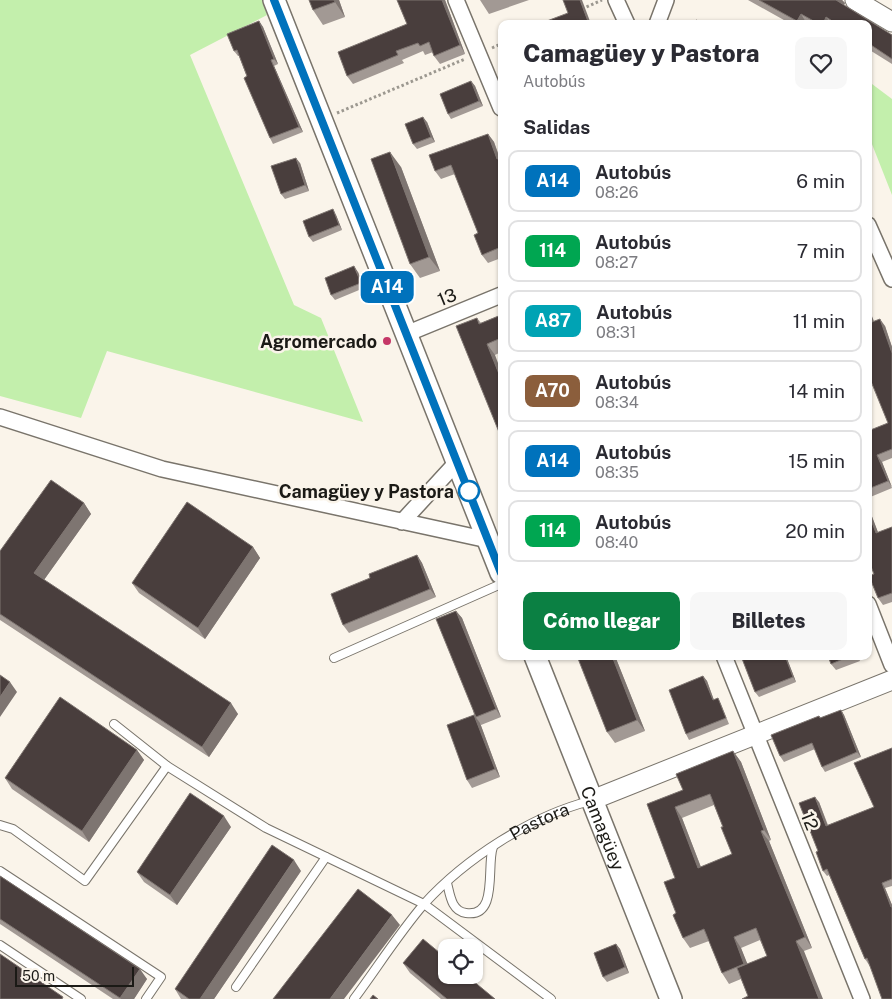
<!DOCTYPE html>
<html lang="es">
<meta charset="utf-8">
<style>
:root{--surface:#fff;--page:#f7f7f7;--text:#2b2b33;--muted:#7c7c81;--line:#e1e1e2;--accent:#0b8043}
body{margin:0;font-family:"Public Sans",sans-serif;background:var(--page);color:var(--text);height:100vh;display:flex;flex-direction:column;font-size:19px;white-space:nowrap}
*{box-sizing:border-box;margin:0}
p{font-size:16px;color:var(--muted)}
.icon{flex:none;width:28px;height:28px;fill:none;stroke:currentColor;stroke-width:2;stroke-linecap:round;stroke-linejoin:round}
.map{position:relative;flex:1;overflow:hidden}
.sheet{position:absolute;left:498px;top:20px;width:374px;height:640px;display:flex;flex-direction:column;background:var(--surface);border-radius:10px;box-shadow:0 1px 4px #0004}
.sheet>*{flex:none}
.badge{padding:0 10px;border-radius:8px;font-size:18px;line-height:32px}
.tools{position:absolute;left:438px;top:939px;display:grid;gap:10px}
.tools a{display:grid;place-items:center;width:45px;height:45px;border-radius:10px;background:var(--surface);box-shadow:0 1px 4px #0004;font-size:25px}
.scale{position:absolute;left:15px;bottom:12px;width:119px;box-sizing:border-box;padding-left:5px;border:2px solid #1b1a16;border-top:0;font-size:14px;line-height:18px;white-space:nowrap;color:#1b1a16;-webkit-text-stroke:4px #faf4ea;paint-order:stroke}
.map>.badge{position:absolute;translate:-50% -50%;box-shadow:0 0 0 2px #fff}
h2{padding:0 25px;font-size:19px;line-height:45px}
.round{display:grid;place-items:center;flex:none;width:52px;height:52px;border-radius:10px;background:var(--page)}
.head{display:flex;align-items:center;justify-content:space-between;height:85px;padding:0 25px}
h1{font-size:24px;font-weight:800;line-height:38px}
.cta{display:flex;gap:10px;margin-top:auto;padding:10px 25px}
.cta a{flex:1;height:58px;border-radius:10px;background:var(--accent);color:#fff;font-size:20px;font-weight:800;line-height:58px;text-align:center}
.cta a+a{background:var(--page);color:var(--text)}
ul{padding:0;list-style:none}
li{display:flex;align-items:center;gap:15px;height:62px;margin:0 10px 8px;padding:0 15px;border:2px solid var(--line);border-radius:10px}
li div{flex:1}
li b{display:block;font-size:19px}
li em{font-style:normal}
li .badge{min-width:55px;font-weight:700;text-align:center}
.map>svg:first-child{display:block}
.green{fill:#c3efac}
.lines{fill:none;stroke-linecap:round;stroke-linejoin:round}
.service-casing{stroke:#79746b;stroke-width:10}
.minor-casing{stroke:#79746b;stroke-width:18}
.tertiary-casing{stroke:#79746b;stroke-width:21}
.secondary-casing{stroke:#79746b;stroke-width:24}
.path{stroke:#9c9890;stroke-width:3;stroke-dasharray:2.5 2.5;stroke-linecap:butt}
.service{stroke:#fff;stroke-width:8}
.minor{stroke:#fff;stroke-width:15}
.tertiary{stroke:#fff;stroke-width:19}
.secondary{stroke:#fff;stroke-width:21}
.wall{fill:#a29994;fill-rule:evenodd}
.shaded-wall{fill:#7e7571}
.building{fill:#493e3d;stroke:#7e7571;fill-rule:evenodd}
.line-casing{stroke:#fff;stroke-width:11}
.line{stroke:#0072bc;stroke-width:8}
.poi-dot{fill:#c53767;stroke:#faf4ea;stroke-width:2}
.stop-dot{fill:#fff;stroke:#0072bc;stroke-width:2.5}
.labels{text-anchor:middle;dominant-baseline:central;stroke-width:5;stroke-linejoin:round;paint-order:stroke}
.street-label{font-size:18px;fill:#1b1a16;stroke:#faf4ea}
.poi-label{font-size:18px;font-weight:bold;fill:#1b1a16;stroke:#faf4ea;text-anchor:end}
.stop-label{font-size:18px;font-weight:bold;fill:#1b1a16;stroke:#faf4ea;text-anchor:end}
</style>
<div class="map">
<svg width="892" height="999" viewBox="0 0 892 999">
<rect width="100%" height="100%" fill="#faf4ea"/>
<path class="green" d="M0 0H262L267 15 190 55 294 305 321 318 363 422 107 351 81 418 0 396Z
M868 81 892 99V195L868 134Z"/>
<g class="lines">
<g class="service-casing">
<g id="service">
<path d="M334 658 501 584"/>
<path d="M114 724 167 766 266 828 424 904 551 999"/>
<path d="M0 825 13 829 85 881 167 766"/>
<path d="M0 871 161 977 146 999"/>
<path d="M447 883C450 894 451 911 466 913 499 918 486 865 493 847"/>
<path d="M0 945 81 999"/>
<path d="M236 987 326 857"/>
<path id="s1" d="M354 999C377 968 399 933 424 904 465 859 531 816 590 801"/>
</g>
</g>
<g class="minor-casing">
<path id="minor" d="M456 0 501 108
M616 0 627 24
M657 24 666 0
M868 225 892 279
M406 334 501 295
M0 417 162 469 488 540
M402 522 457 462
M868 604 892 665
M724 656 862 999"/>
</g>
<g class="tertiary-casing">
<path id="tertiary" d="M855 0 892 22
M592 800 892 680"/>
</g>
<g class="secondary-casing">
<g id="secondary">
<path d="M274 0 501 573"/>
<path id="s2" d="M535 656 671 999"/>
</g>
</g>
<path class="path" d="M582 9 602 0
M492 48 501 44
M337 113 465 59"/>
<use href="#service" class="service"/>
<use href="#minor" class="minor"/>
<use href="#tertiary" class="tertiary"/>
<use href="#secondary" class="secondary"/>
</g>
<path class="wall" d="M309 0H339L345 17 323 25 313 10Z
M397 0H445L465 54 440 64 434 56 433 52 425 55 423 51 402 60 404 63 353 84 347 76 407 24Z
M480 0H529L489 14Z
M748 0H842L845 3 844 5 892 35V64L868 49V24H791Z
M259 21 263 27 278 64 274 66 303 132 273 144 270 138 239 56H238L234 51Z
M471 81 475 86 483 106 451 119 448 114Z
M427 122 435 142 417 149 413 144Z
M488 134 494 142 500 158H501V258L488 263 482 255 478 233 455 174 441 179 435 171Z
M300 163 309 191 285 199 281 194Z
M401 167 440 271 420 278 410 264Z
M336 215 342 230 313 242 309 237Z
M358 272 364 288 335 300 331 295Z
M501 315V352L495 355 501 437 477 318 481 323Z
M874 321 885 326 892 347V458L882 462 892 488 868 498V431L888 423Z
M84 503 91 514 44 580 238 714 209 757 0 620V551Z
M868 506 878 533 892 527V602L883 605 878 598 874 574 868 559Z
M253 547 260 558 205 639 139 593 132 583Z
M417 555 422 563 436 597 349 633 343 625 370 578Z
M456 611 462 618 501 717 481 725 480 723 500 777 472 788 467 780 474 715Z
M615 656 645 731 615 743 607 732Z
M741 656H786L796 682 759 697 755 692Z
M828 656H858L860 661 836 670 831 664Z
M703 676 707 681 714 700 718 698 721 704 729 724 689 740 686 734Z
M841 710 844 715 861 757 825 772 822 767 815 749 784 762 780 756 819 716 821 718Z
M892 748V886L885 888 892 905V999L865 959 829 875 827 876 823 871 818 851 819 802 828 825 874 807Z
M137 750 144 760 89 842 12 789 5 778Z
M733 751 741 762 771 840 769 841 812 948 804 951 748 996 741 979 729 984 722 973 709 941 690 948 683 938 676 913 675 878 647 804 683 790ZM714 805 723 827 732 854 701 867 682 818ZM760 940 767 956 747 964 741 948Z
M231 827 177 905 144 882 137 872Z
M301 871 214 999H181L175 989Z
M0 876 147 979 134 999H113L0 924Z
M616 944 620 949 629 973 607 982 603 977Z
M403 963 495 999H441L410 973Z"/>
<path class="shaded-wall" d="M334 0H339L345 17 335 2Z
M442 0H445L465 54 460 45Z
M580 0H582L591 24H589Z
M836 0H842L845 3 842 9Z
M801 14 807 24H799L797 21Z
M826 17 831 24H823Z
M259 21 263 27 278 64 274 59Z
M271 60 274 66 303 132 299 127Z
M471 81 475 86 483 106 479 101Z
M423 117 427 122 435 142 431 137Z
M488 134 494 142 501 163 497 159Z
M390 152 401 167 440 271 429 257Z
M296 158 300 163 309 191 305 185Z
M333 209 336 215 342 230 339 225Z
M354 266 358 272 364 288 361 283Z
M868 306 877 329 872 322 868 311Z
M880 319 885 326 892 347V353Z
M487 344 495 355 501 371V379Z
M877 455 882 462 892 487 888 481Z
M84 503 91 514 41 584 34 573Z
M868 506 881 540 876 533 868 512Z
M253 547 260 558 205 639 198 628Z
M417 555 422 563 436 597 430 589Z
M456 611 462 618 501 717 496 709Z
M612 656H615L645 731 637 720Z
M785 656H786L796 682 793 677Z
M703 676 707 681 716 706 713 700Z
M10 682 17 692 0 717V697Z
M231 703 238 714 209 757 202 747Z
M841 710 844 715 861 757 857 752Z
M474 715 480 723 500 777 495 769Z
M137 750 144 760 89 842 82 831Z
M733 751 741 762 771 840 764 830Z
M815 797 819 802 830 832 826 826Z
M675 807 682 818 705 878 698 868Z
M224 816 231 827 177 905 170 895Z
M761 831 769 841 812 948 805 937Z
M294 860 301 871 214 999H200Z
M882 883 885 888 892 905V909Z
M392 915 400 925 344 999H330Z
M734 937 741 948 752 975 744 964Z
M796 941 804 951 823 999H819Z
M616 944 620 949 629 973 625 967Z
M140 969 147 979 134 999H121L120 998Z"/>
<path class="building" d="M309 0H334L335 2 313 10Z
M397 0H442L460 45 434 56 429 42 420 46 418 43 396 51 398 55 347 76 338 52 407 24Z
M563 0H580L589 24H539L568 13Z
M759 0H836L892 35V59L868 43V24H837L826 17 823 24H819L801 14 797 21Z
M697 20 698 24H685Z
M259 21 274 59 271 60 299 127 270 138 244 78 247 76 237 50 234 51 227 34Z
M471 81 479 101 448 114 440 94Z
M423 117 431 137 413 144 405 124Z
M488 134 497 159 501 158V247L482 255 474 235 478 233 451 165 435 171 429 155Z
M390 152 429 257 410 264 371 159Z
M296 158 305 185 281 194 271 166Z
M333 209 339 225 309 237 303 221Z
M354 266 361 283 331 295 325 278Z
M868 311 872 322 880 319 892 353V449L877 455 888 481 868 489V431L888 423 868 374Z
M501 315V338L487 344 501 379V437L456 326 477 318 479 324Z
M51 480 84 503 34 573 231 703 202 747 0 614V551Z
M187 502 253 547 198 628 132 583Z
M868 512 876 533 892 527V593L878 598 869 576 874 574 868 559Z
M417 555 430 589 343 625 331 594 370 578 369 574Z
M456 611 496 709 476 717 436 619Z
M577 656H612L637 720 607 732Z
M741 656H785L793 677 755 692Z
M828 656H850L831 664Z
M0 675 10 682 0 697Z
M703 676 713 700 718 698 726 718 686 734 669 690Z
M60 697 137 750 82 831 5 778Z
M841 710 857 752 822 767 812 743 780 756 771 735 819 716 820 718Z
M474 715 495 769 467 780 447 725Z
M892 748V879L882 883 891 907H892V999H882L867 958 865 959 827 869 823 871 816 852 818 851 799 803 815 797 826 826 874 807 854 763Z
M733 751 764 830 761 831 805 937 796 941 819 999H742L748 996 737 968 767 956 756 928 734 937 744 964 722 973 704 929 683 938 673 915 676 913 664 882 675 878 647 804 683 790 676 774ZM710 794 723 827H721L732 854 698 868 675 807Z
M190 793 224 816 170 895 137 872Z
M272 845 294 860 200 999H189L175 989Z
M0 876 140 969 120 998 0 919Z
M358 889 392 915 330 999H273Z
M423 939 446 958V975H466L495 999H447L403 963Z
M616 944 625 967 603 977 594 953Z
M0 954 63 997 62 999H0Z
M373 995 378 999H370Z"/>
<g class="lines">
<g class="line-casing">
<path id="line" d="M274 0 501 573"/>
</g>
<use href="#line" class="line"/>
</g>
<circle class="poi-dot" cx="387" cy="341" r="5"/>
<circle class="stop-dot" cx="469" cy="491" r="10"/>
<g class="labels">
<g class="street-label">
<text transform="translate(447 297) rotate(-22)">13</text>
<text transform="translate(810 821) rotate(68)">12</text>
<text stroke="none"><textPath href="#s1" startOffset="261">Pastora</textPath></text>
<text stroke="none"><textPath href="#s2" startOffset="185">Camagüey</textPath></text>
</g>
<g class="poi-label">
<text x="377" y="341">Agromercado</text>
</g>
<g class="stop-label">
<text x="454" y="491">Camagüey y Pastora</text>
</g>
</g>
</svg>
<div class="tools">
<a><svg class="icon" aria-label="locate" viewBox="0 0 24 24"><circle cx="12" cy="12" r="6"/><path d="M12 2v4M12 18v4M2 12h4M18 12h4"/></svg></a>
</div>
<div class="scale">50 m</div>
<b class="badge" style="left:387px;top:287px;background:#0072bc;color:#fff">A14</b>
<section class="sheet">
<div class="head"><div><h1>Camagüey y Pastora</h1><p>Autobús</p></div><a class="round"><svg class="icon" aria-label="heart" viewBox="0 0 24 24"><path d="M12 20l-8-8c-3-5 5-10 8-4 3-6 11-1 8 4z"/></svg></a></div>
<h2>Salidas</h2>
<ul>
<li><span class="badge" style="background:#0072bc;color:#fff">A14</span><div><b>Autobús</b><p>08:26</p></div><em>6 min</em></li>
<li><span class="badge" style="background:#00a651;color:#fff">114</span><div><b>Autobús</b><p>08:27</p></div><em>7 min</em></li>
<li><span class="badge" style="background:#00a3b4;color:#fff">A87</span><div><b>Autobús</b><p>08:31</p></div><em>11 min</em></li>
<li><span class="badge" style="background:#8b5e3c;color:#fff">A70</span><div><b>Autobús</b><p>08:34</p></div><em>14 min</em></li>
<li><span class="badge" style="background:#0072bc;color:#fff">A14</span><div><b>Autobús</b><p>08:35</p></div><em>15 min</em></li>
<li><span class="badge" style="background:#00a651;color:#fff">114</span><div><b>Autobús</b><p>08:40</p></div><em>20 min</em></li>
</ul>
<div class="cta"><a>Cómo llegar</a><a>Billetes</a></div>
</section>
</div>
